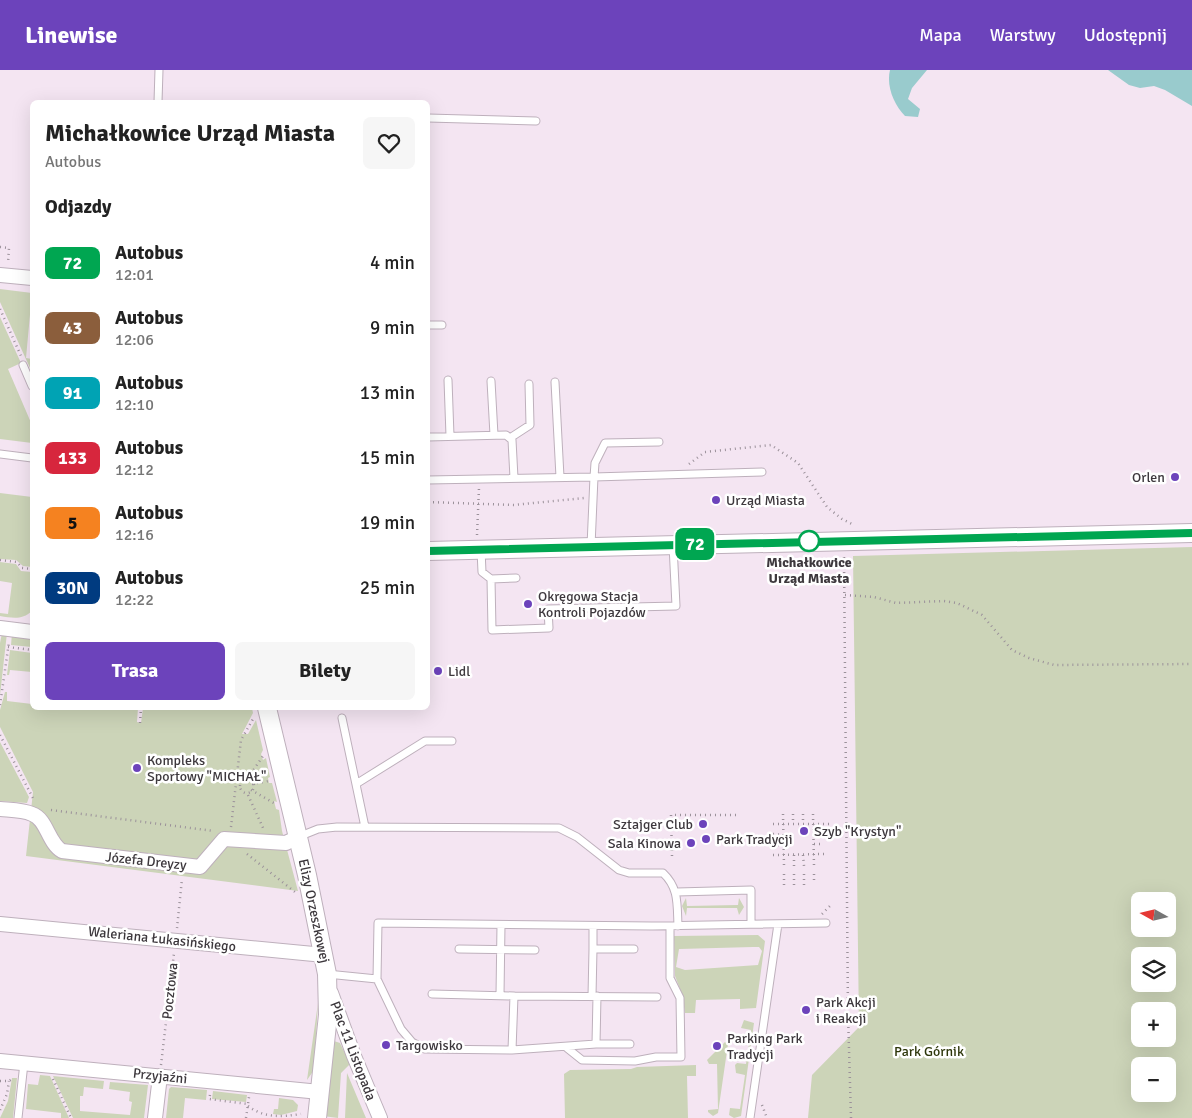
<!DOCTYPE html>
<html lang="pl">
<meta charset="utf-8">
<style>
:root{--surface:#fff;--page:#f6f6f6;--text:#222;--muted:#767676;--accent:#6c43bb}
body{margin:0;font-family:Signika,sans-serif;background:var(--page);color:var(--text);height:100vh;display:flex;flex-direction:column;font-size:19px;white-space:nowrap}
*{box-sizing:border-box;margin:0}
p{font-size:16px;color:var(--muted)}
.icon{flex:none;width:28px;height:28px;fill:none;stroke:currentColor;stroke-width:2;stroke-linecap:round;stroke-linejoin:round}
.map{position:relative;flex:1;overflow:hidden}
.panel{position:absolute;left:30px;top:30px;width:400px;height:610px;display:flex;flex-direction:column;background:var(--surface);border-radius:8px;box-shadow:0 5px 20px #0002}
.panel>*{flex:none}
.badge{padding:0 10px;border-radius:8px;font-size:18px;line-height:32px}
.needle{width:32px;rotate:278deg}
.buttons{position:absolute;left:1131px;top:822px;display:grid;gap:10px}
.buttons a{display:grid;place-items:center;width:45px;height:45px;border-radius:8px;background:var(--surface);box-shadow:0 5px 20px #0002;font-size:25px}
.map>.badge{position:absolute;translate:-50% -50%;box-shadow:0 0 0 2px #fff}
h2{padding:0 15px;font-size:19px;line-height:45px}
.round{display:grid;place-items:center;flex:none;width:52px;height:52px;border-radius:8px;background:var(--page)}
.overview{display:flex;align-items:center;justify-content:space-between;height:85px;padding:0 15px}
h1{font-size:24px;font-weight:700;line-height:38px}
.button{display:flex;gap:10px;margin-top:auto;padding:10px 15px}
.button a{flex:1;height:58px;border-radius:8px;background:var(--accent);color:#fff;font-size:20px;font-weight:700;line-height:58px;text-align:center}
.button a+a{background:var(--page);color:var(--text)}
ul{padding:0;list-style:none}
li{display:flex;align-items:center;gap:15px;height:65px;padding:0 15px}
li div{flex:1}
li b{display:block;font-size:19px}
li em{font-style:normal}
li .badge{min-width:55px;font-weight:700;text-align:center}
header{display:flex;align-items:center;gap:30px;box-sizing:border-box;height:70px;padding:0 25px;background:var(--accent);color:#fff}
header strong{font-size:24px}
nav{display:flex;gap:28px;margin-inline-start:auto;font-size:18px}
.map>svg:first-child{display:block}
.green{fill:#ccd4b8;fill-rule:evenodd}
.water{fill:#99cbcd}
.lines{fill:none;stroke-linecap:round;stroke-linejoin:round}
.service-casing{stroke:#beb0bc;stroke-width:9}
.minor-casing{stroke:#beb0bc;stroke-width:16}
.tertiary-casing{stroke:#beb0bc;stroke-width:20}
.path{stroke:#9b919a;stroke-width:2.5;stroke-dasharray:1 4;stroke-linecap:butt}
.service{stroke:#fff;stroke-width:7}
.minor{stroke:#fff;stroke-width:14}
.tertiary{stroke:#fff;stroke-width:18}
.line-casing{stroke:#fff;stroke-width:11}
.line{stroke:#00a651;stroke-width:8}
.poi-dot{fill:#6c43bb;stroke:#fff;stroke-width:2}
.stop-dot{fill:#fff;stroke:#00a651;stroke-width:2.5}
.labels{text-anchor:middle;dominant-baseline:central;stroke-width:5;stroke-linejoin:round;paint-order:stroke}
.poi-label{font-size:14px;fill:#3d383d;stroke:#fff;text-anchor:start}
.stop-label{font-size:14px;font-weight:bold;fill:#3d383d;stroke:#fff}
.street-label{font-size:14px;fill:#3d383d;stroke:#fff}
.park-label{font-size:14px;fill:#2e370b;stroke:#fff}
</style>
<header>
<strong>Linewise</strong>
<nav><a>Mapa</a><a>Warstwy</a><a>Udostępnij</a></nav>
</header>
<div class="map">
<svg width="1192" height="1048" viewBox="0 0 1192 1048">
<rect width="100%" height="100%" fill="#f4e5f2"/>
<path class="green" d="M0 219 32 223 26 288 32 289V296L30 298 0 232Z
M0 247 21 293 8 299 32 355V373L0 369Z
M0 423 32 427V497L23 496 16 490 0 489Z
M1192 477V1048H808L812 1005 859 957 853 486ZM1140 831H1168V859H1140ZM1140 886H1168V914H1140ZM1140 941H1168V969H1140ZM1140 996H1168V1024H1140Z
M0 492 16 494 21 501 32 502V541C22 550 13 548 0 546V543L8 544 12 513 0 511Z
M2 563H7L0 625V573Z
M12 563 32 565V577L11 575Z
M10 580 32 583V602L10 600 9 605H7Z
M5 622H7V631L32 634V638H138L137 652 141 653 143 638H252L253 643 242 664H248L256 650 263 680 261 684 263 690 266 688 270 707 268 708 269 713H272L277 732 274 731 276 739 279 740 282 761 298 821 26 786 33 722 0 657V640Z
M0 672 29 727 27 733 0 731Z
M686 828 687 836 738 835 739 828 744 837 739 845 737 838H687L686 846 682 836Z
M758 865 765 871 756 938 740 939V929L696 930 695 943H685L682 924 675 906 674 866ZM753 877H759L762 881 758 895 685 900 676 897 679 879Z
M318 933 314 1000 307 1010Z
M744 950 754 953 741 1046 734 1048 729 1045 730 1038 740 1039 745 1005 736 1003 735 995 737 993 746 994 751 960 741 958Z
M331 970 340 973 350 994 341 1003 338 1048 323 1046Z
M725 972 728 974 718 1043 713 1046 708 1042V1040L718 1039 717 994H709L707 990Z
M696 995V1006H687L688 1048H565L564 1004 570 1000 631 999 637 997Z
M347 1003 366 1048H345Z
M40 1005 50 1006 69 1048H61V1043L26 1039 28 1014 38 1015Z
M53 1006 104 1011 103 1019 84 1017 83 1026H80V1041L130 1045 132 1032 129 1031 130 1022 109 1019 110 1012 148 1015 144 1048H73Z
M12 1008H17L13 1048H0L8 1031Z
M171 1017 207 1020 206 1030 185 1028 183 1048H166L169 1019Z
M213 1021 247 1025 246 1032 212 1029Z
M279 1028 293 1030 298 1035 297 1041 281 1045 273 1044 274 1039H278Z"/>
<path class="water" d="M890 0H927L912 18 908 29 920 39 918 47 905 46C894 35 886 16 890 0Z
M1108 0H1192V36L1165 20 1154 16 1140 18 1129 15Z"/>
<g class="lines">
<g class="service-casing">
<path id="service" d="M158 32 159 0
M428 48 536 51
M428 255H442
M23 295 32 316
M448 310 450 366
M491 311 494 365
M555 312 560 407
M428 367 506 365 512 370 514 408
M510 368 530 355 529 314
M0 384 32 388
M428 410 594 407 595 393 605 373 659 372
M591 476 594 407 762 402
M481 480 482 502 491 509
M516 508 491 509 492 560 549 558 548 539 676 536 673 475
M342 648 365 757
M356 714 425 671H452
M298 767 318 759 337 757 559 758 577 767 619 800 629 803H663C679 818 677 834 678 856
M677 822 751 820V854
M593 856V879
M459 879 535 880
M327 904 377 909 401 959 412 972 425 979 512 980 596 974H630
M377 909 378 853 652 856 826 853
M432 924 514 926
M500 925 501 855
M592 926 593 879H634
M596 974 597 926
M567 978 582 990 635 991 656 987H681L680 928 670 908V856
M512 980 514 926 657 927
M18 1048 24 993
M750 1048 778 854"/>
</g>
<g class="minor-casing">
<path id="minor" d="M0 205 32 208
M0 558 32 562
M0 739C10 740 23 740 32 744 47 749 48 773 62 781L200 797 224 769 286 773 298 767
M0 854 324 885
M331 923 354 986 380 1048
M0 991 320 1022
M155 1048 160 1006"/>
</g>
<g class="tertiary-casing">
<path id="tertiary" d="M428 481 1192 463
M267 638 307 805 327 904 328 945 317 1048"/>
</g>
<path class="path" d="M0 177 9 178 8 193
M0 239 21 286
M689 394 705 382 771 375 798 393 827 437 842 449 854 455
M428 432 514 435 584 428
M477 465 479 418
M844 487 848 944 851 1048
M0 490 17 492 22 498 32 499
M845 525 874 527 896 533 944 531 957 533 982 545 1012 580 1029 588 1054 595 1192 594
M8 577 32 580
M0 635 9 572
M140 653 141 638
M0 665 34 730
M248 708 263 686
M240 716a7 7 0 1 1 14 0a7 7 0 1 1-14 0Z
M252 714 269 711
M251 720 274 733
M248 725 264 760
M51 740 214 761
M783 744 784 796
M793 744V754
M803 744V754
M813 744 814 796
M773 754H831
M231 757 241 670 253 649
M773 764 783 765
M814 764H824
M814 774H824
M773 775H783
M247 784 295 822
M773 785 824 784
M803 785 804 796
M672 786 671 745H737
M794 796V785
M784 804V815
M794 804V815
M804 804V815
M814 804V814
M822 844 831 835
M177 858 182 809
M161 995 174 883
M53 1009 71 1048
M0 1011H9L12 1009
M210 1025 209 1029 248 1034
M762 1035 767 1048
M248 1036C264 1048 281 1047 301 1044
M0 1040 7 1024 9 1011
M246 1048 249 1027"/>
<use href="#service" class="service"/>
<use href="#minor" class="minor"/>
<use href="#tertiary" class="tertiary"/>
</g>
<g class="lines">
<g class="line-casing">
<path id="line" d="M428 481 1192 463"/>
</g>
<use href="#line" class="line"/>
</g>
<g class="poi-dot">
<circle cx="1175" cy="407" r="5"/>
<circle cx="716" cy="430" r="5"/>
<circle cx="528" cy="534" r="5"/>
<circle cx="438" cy="601" r="5"/>
<circle cx="137" cy="698" r="5"/>
<circle cx="703" cy="754" r="5"/>
<circle cx="804" cy="761" r="5"/>
<circle cx="706" cy="769" r="5"/>
<circle cx="691" cy="773" r="5"/>
<circle cx="806" cy="940" r="5"/>
<circle cx="386" cy="975" r="5"/>
<circle cx="717" cy="976" r="5"/>
</g>
<circle class="stop-dot" cx="809" cy="471" r="10"/>
<g class="labels">
<g class="poi-label">
<text x="1165" y="407" text-anchor="end">Orlen</text>
<text x="726" y="430">Urząd Miasta</text>
<text x="538" y="526">Okręgowa Stacja<tspan x="538" dy="16">Kontroli Pojazdów</tspan></text>
<text x="448" y="601">Lidl</text>
<text x="147" y="690">Kompleks<tspan x="147" dy="16">Sportowy "MICHAŁ"</tspan></text>
<text x="693" y="754" text-anchor="end">Sztajger Club</text>
<text x="814" y="761">Szyb "Krystyn"</text>
<text x="716" y="769">Park Tradycji</text>
<text x="681" y="773" text-anchor="end">Sala Kinowa</text>
<text x="816" y="932">Park Akcji<tspan x="816" dy="16">i Reakcji</tspan></text>
<text x="727" y="968">Parking Park<tspan x="727" dy="16">Tradycji</tspan></text>
<text x="396" y="975">Targowisko</text>
</g>
<g class="stop-label">
<text x="809" y="492">Michałkowice<tspan x="809" dy="16">Urząd Miasta</tspan></text>
</g>
<g class="street-label">
<text transform="translate(146 791) rotate(6)">Józefa Dreyzy</text>
<text transform="translate(314 841) rotate(78)">Elizy Orzeszkowej</text>
<text transform="translate(162 869) rotate(6)">Waleriana Łukasińskiego</text>
<text transform="translate(170 921) rotate(-84)">Pocztowa</text>
<text transform="translate(353 981) rotate(69)">Plac 11 Listopada</text>
<text transform="translate(160 1006) rotate(6)">Przyjaźni</text>
</g>
<g class="park-label">
<text x="929" y="981">Park Górnik</text>
</g>
</g>
</svg>
<div class="buttons">
<a><svg class="needle" viewBox="-14 -14 28 28"><path d="M0-13l5 13h-10z" fill="#e53935"/><path d="M0 13l5-13h-10z" fill="#767676"/></svg></a>
<a><svg class="icon" aria-label="layers" viewBox="0 0 24 24"><path d="M12 4l9 5-9 5-9-5zM3 14l9 5 9-5"/></svg></a>
<a>+</a>
<a>−</a>
</div>
<b class="badge" style="left:695px;top:474px;background:#00a651;color:#fff">72</b>
<section class="panel">
<div class="overview"><div><h1>Michałkowice Urząd Miasta</h1><p>Autobus</p></div><a class="round"><svg class="icon" aria-label="heart" viewBox="0 0 24 24"><path d="M12 20l-8-8c-3-5 5-10 8-4 3-6 11-1 8 4z"/></svg></a></div>
<h2>Odjazdy</h2>
<ul>
<li><span class="badge" style="background:#00a651;color:#fff">72</span><div><b>Autobus</b><p>12:01</p></div><em>4 min</em></li>
<li><span class="badge" style="background:#8b5e3c;color:#fff">43</span><div><b>Autobus</b><p>12:06</p></div><em>9 min</em></li>
<li><span class="badge" style="background:#00a3b4;color:#fff">91</span><div><b>Autobus</b><p>12:10</p></div><em>13 min</em></li>
<li><span class="badge" style="background:#d7263d;color:#fff">133</span><div><b>Autobus</b><p>12:12</p></div><em>15 min</em></li>
<li><span class="badge" style="background:#f58220;color:#111">5</span><div><b>Autobus</b><p>12:16</p></div><em>19 min</em></li>
<li><span class="badge" style="background:#003b80;color:#fff">30N</span><div><b>Autobus</b><p>12:22</p></div><em>25 min</em></li>
</ul>
<div class="button"><a>Trasa</a><a>Bilety</a></div>
</section>
</div>
